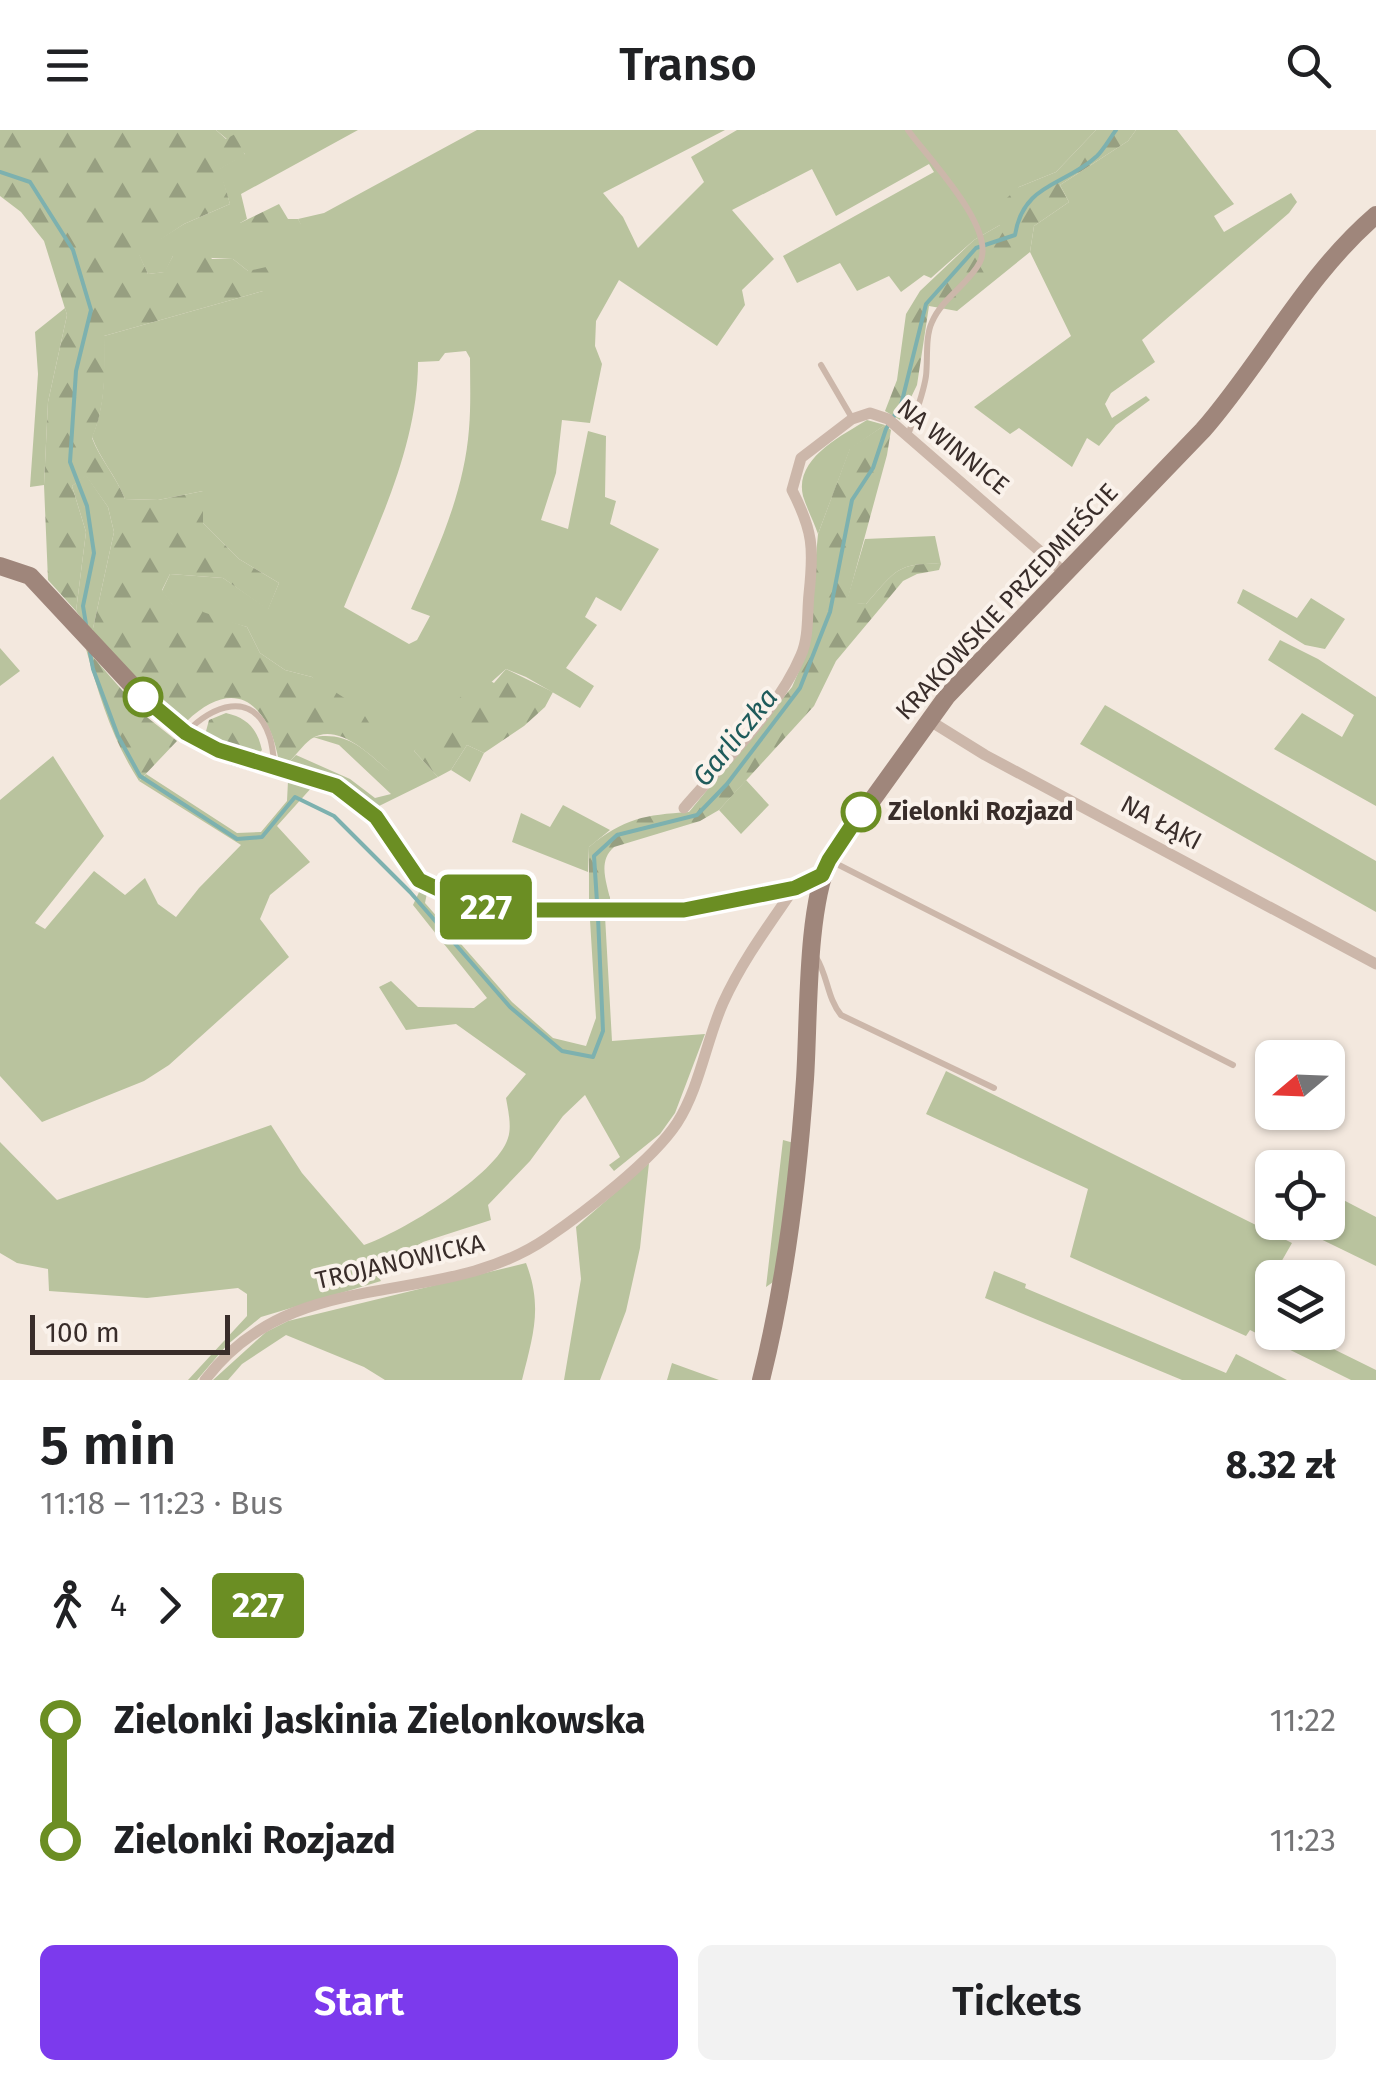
<!DOCTYPE html>
<meta charset="utf-8">
<style>
:root{--surface:#fff;--page:#f2f2f2;--text:#202124;--muted:#757577;--accent:#7c3aed}
body{margin:0;font-family:"Fira Sans",sans-serif;background:var(--page);color:var(--text);height:100vh;display:flex;flex-direction:column;font-size:38px;white-space:nowrap}
*{box-sizing:border-box;margin:0}
p{font-size:32px;color:var(--muted)}
.icon{flex:none;width:55px;height:55px;fill:none;stroke:currentColor;stroke-width:2;stroke-linecap:round;stroke-linejoin:round}
.map{position:relative;height:1250px;overflow:hidden}
.drawer{display:flex;flex-direction:column;background:var(--surface);flex:1}
.drawer>*{flex:none}
.badge{padding:0 20px;border-radius:8px;font-size:35px;line-height:65px}
.needle{width:65px;rotate:251deg}
.fabs{position:absolute;left:1255px;top:910px;display:grid;gap:20px}
.fabs a{display:grid;place-items:center;width:90px;height:90px;border-radius:15px;background:var(--surface);box-shadow:0 2px 8px #0004;font-size:50px}
.scale{position:absolute;left:30px;bottom:25px;width:200px;box-sizing:border-box;padding-left:10px;border:5px solid #392d2a;border-top:0;font-size:28px;line-height:35px;white-space:nowrap;color:#392d2a;-webkit-text-stroke:8px #faf2eb;paint-order:stroke}
.map>.badge{position:absolute;translate:-50% -50%;box-shadow:0 0 0 5px #fff}
.legs{display:flex;align-items:center;gap:15px;height:110px;padding:0 40px;font-size:32px}
.legs p{margin-inline-start:auto}
.head{display:flex;align-items:center;justify-content:space-between;height:170px;padding:0 40px}
h1{font-size:55px;font-weight:600;line-height:75px}
.button{display:flex;gap:20px;margin-top:auto;padding:20px 40px}
.button a{flex:1;height:115px;border-radius:15px;background:var(--accent);color:#fff;font-size:40px;font-weight:600;line-height:115px;text-align:center}
.button a+a{background:var(--page);color:var(--text)}
ul{padding:0 40px;list-style:none}
li{display:flex;align-items:center;gap:35px;height:120px;font-size:38px}
li i{display:grid;place-items:center;width:15px;height:100%;margin:0 12px;background:currentColor}
li i::after{content:'';width:25px;height:25px;margin:-12px;border:8px solid;border-radius:50%;background:var(--surface)}
li p{margin-inline-start:auto}
li:first-child i{background:linear-gradient(#0000 50%,currentColor 0)}
li:last-child i{background:linear-gradient(currentColor 50%,#0000 0)}
header{display:flex;justify-content:space-between;align-items:center;height:130px;padding:0 40px;background:var(--surface);font-size:45px;font-weight:600}
.map>svg:first-child{display:block}
.green{fill:#b9c39e;fill-rule:evenodd}
.forest{fill:url(#forest-firs)}
.lines{fill:none;stroke-linecap:round;stroke-linejoin:round}
.stream{stroke:#7db1af;stroke-width:4}
.lane{stroke:#ccb7aa;stroke-width:6}
.street{stroke:#ccb7aa;stroke-width:11}
.secondary{stroke:#9f867b;stroke-width:18}
.line-1-casing{stroke:#fff;stroke-width:22}
.line-1{stroke:#6b8e23;stroke-width:15}
.stop-1-dot{fill:#fff;stroke:#6b8e23;stroke-width:5}
.labels{text-anchor:middle;dominant-baseline:central;stroke-width:8;stroke-linejoin:round;paint-order:stroke}
.street-label{font-size:25px;fill:#392d2a;stroke:#faf2eb}
.stop-label{font-size:25px;font-weight:bold;fill:#392d2a;stroke:#faf2eb;text-anchor:start}
.water-label{font-size:28px;font-style:italic;fill:#1e5b5b;stroke:#faf2eb}
</style>
<header><svg class="icon" aria-label="menu" viewBox="0 0 24 24"><path d="M4 6h16M4 12h16M4 18h16"/></svg>Transo<svg class="icon" aria-label="search" viewBox="0 0 24 24"><circle cx="10" cy="10" r="6"/><path d="M15 15l6 6"/></svg></header>
<div class="map">
<svg width="1376" height="1250" viewBox="0 0 1376 1250">
<defs>
<pattern id="forest-firs" width="22" height="20" patternUnits="userSpaceOnUse" patternTransform="scale(2.5)"><rect width="22" height="20" fill="#b9c39e"/><path d="M5 1l3.5 6h-7zM16 11l3.5 6h-7z" fill="#979f81"/></pattern>
</defs>
<rect width="100%" height="100%" fill="#f3e8de"/>
<path class="green" d="M216 0H358L241 64 247 89 240 93 301 95 298 89 324 83 477 0H725L603 63 623 87 638 118 704 52 691 27 737 0H1096L1056 42 1019 57 1000 95 974 110 931 148 924 145 901 162 889 146 857 161 840 133 797 153 783 126 934 42 929 34 836 86 812 39 732 80 774 129 742 160 745 175 717 216 619 150 596 191 595 216 602 234 590 293 562 290 556 343 541 390 568 399 588 301 606 306 605 367 616 371 610 394 659 419 621 481 596 467 585 487 597 495 566 538 594 556 580 578 526 547 506 539 414 621 438 647 375 678 288 633 296 625 350 649 375 668 391 664 339 615 313 607C349 601 364 620 389 641L312 547 285 540 260 523 247 497 173 476 162 461 170 444 223 448 268 479 279 453 239 429 203 393V361L158 370 125 369C116 346 100 329 92 307 106 275 104 241 104 206L263 161 248 141 233 129 173 126 165 142 148 144 138 123 184 94 230 74 219 39 245 24ZM466 221 470 228C470 251 471 276 469 299 464 364 437 421 411 479L430 486 417 510 409 514 344 477C376 399 418 317 418 232L439 231 445 223Z
M1136 0H1177L1234 74 1214 86 1224 102 1291 63 1297 72 1289 83 1142 210 1155 232 1111 263 1105 274 1112 288 1146 266 1150 270 1116 295 1099 316 1087 308 1072 337 1019 298 1010 304 974 277 1071 206 1030 122 1034 96 1069 72 1060 55 1128 11Z
M65 178 67 185 48 272 44 355 30 357 38 244 35 202Z
M867 290 885 295 850 319 818 404C814 392 807 379 803 366 794 329 841 306 867 290Z
M86 345 108 377 114 402 92 503 76 481 86 402 72 356Z
M935 406 941 434C896 432 894 443 866 474L846 473 865 409Z
M1243 459 1297 488 1311 468 1345 489 1325 519 1305 515 1237 473Z
M1280 510 1318 529 1376 567V676L1274 619 1302 583 1342 607 1354 585 1268 530Z
M0 518 20 541 0 556Z
M1105 575 1376 731V782L1080 614Z
M467 615 484 623 470 652 451 640Z
M53 626 104 706 35 793 45 799 94 741 125 765 145 748 158 774 176 787 199 758 241 715 139 651 146 644 237 703 261 702 287 671 288 651 313 656 277 696 310 732 270 765 260 789 289 827 169 935 144 951 42 992 0 946V670Z
M746 650 769 675 741 704 719 680Z
M563 675 610 700 589 717 588 742 512 712 521 683 550 697Z
M420 760 427 763 425 773 512 872 553 908 586 916 596 888 590 790 605 786 612 911 705 904 675 983 660 1004 614 1041 609 1035 620 1027 585 965 563 986 530 1031 488 1075 491 1090 423 1112 375 1141 381 1151 261 1187 227 1215 197 1250H188L247 1186V1164L238 1158 147 1168 49 1161 48 1139 17 1133 0 1123V1012L57 1070 271 995 302 1043 364 1115C400 1103 497 1045 508 1008 512 996 508 980 506 968L526 944 456 894 406 900 379 857 391 851 418 877 474 878 487 868 413 775Z
M946 941 1292 1113 1272 1148 1259 1182 1272 1188V1202L1301 1203 1376 1240V1250H1351L1250 1200 1246 1206 1070 1127 1088 1059 926 984Z
M783 1010 794 1013 776 1150 766 1157Z
M649 1033 640 1118 626 1181 600 1250H564L581 1149 576 1097Z
M1328 1062 1376 1087V1136L1298 1098 1301 1093 1328 1092Z
M526 1133C543 1177 533 1206 522 1250H385L364 1237 286 1205 242 1234 228 1250H213L266 1202 288 1191Z
M994 1141 1026 1154 1025 1158 1226 1243 1236 1224 1287 1250H1182L985 1168Z
M672 1233 719 1250H667Z"/>
<path class="forest" d="M0 0H216L226 9 235 4 245 25 220 39 230 74 184 94 139 124 148 144 164 142 173 126 199 111 212 129H233L248 141 275 135 278 145 263 161 104 206C105 241 106 275 92 308 100 329 116 346 125 369L158 370 203 361V393L239 429 279 453 268 480 223 448 170 444 162 460 173 475 197 466 203 482 247 497 260 523 285 540 312 547 360 578 394 633 390 642C371 626 338 591 311 609 303 615 295 626 288 633L279 632C269 574 235 544 186 592L161 573 92 503 114 402 108 377 86 346 72 356 86 402 76 481 48 450 44 355 48 272 67 185 44 111 21 82 0 66Z
M1096 0H1136L1128 11 1060 55 1069 72 1034 96 1030 122 957 181 929 176 917 255 900 290 885 281 897 250 906 184 920 161 974 110 1000 95 999 75 1019 57 1056 42Z
M279 74 288 89H298L302 96 249 118 240 93Z
M885 295 891 300 887 325 847 472 866 474C894 443 896 432 941 434L939 440 917 444 903 451 836 531 814 576 719 680 700 691 614 717C597 732 607 753 611 773L589 772V717C624 688 645 685 689 682L792 557 807 522 818 404 850 318Z
M86 519 143 584 177 611 139 651C113 611 99 566 86 519Z
M506 539 553 562 545 577 524 596 484 623 467 615 451 640 438 647 414 621 434 593 482 546 494 553Z
M226 583C247 588 257 598 262 620L257 626 222 616 205 605 209 590Z"/>
<g class="lines">
<path class="stream" d="M0 42 30 52 73 120 91 180 76 241 70 332 87 376 94 423 83 476 86 494
M90 523 93 539 118 606 140 646 237 709 262 707 295 667 334 686 410 762 510 877 562 921 593 927 603 901 598 787
M597 772 594 726 617 705 697 685 727 654 800 558 830 482 852 370 873 338 886 299 901 275 926 174 976 118 1015 105C1023 53 1065 56 1097 26 1104 19 1110 8 1116 0"/>
<path class="lane" d="M821 235 852 288
M908 305C915 285 923 266 926 246 928 229 925 207 932 192 942 168 969 154 980 132 997 98 926 26 908 0
M187 602C211 576 253 559 269 605 273 615 273 627 275 637
M833 732 1233 935
M816 827C828 846 827 868 841 885L994 958"/>
<path class="street" d="M927 589 985 625 1376 834
M684 678C723 633 778 580 801 525 809 508 807 483 809 464 814 418 813 401 792 360L801 328 852 289 870 283 888 289 1065 443
M205 1250C295 1131 439 1182 547 1108 585 1082 652 1031 677 993 700 957 706 911 723 873 742 831 769 795 795 757"/>
<path class="secondary" d="M0 436 30 446 142 566 186 603 232 626 337 656 376 687 419 750 470 774 505 780 684 781 795 757 822 745
M761 1250C786 1151 798 1051 805 949 809 890 806 781 829 730L947 566 1203 300C1264 230 1305 146 1376 85"/>
</g>
<g class="lines">
<g class="line-1-casing">
<path id="line-1" d="M143 567 186 603 218 620 336 656 376 687 419 750 470 774 505 780H684L795 758 822 745 829 730 861 682"/>
</g>
<use href="#line-1" class="line-1"/>
</g>
<g class="stop-1-dot">
<circle cx="143" cy="567" r="18"/>
<circle cx="861" cy="682" r="18"/>
</g>
<g class="labels">
<g class="street-label">
<text transform="translate(953 317) rotate(39)">NA WINNICE</text>
<text transform="translate(1007 472) rotate(-47)">KRAKOWSKIE PRZEDMIEŚCIE</text>
<text transform="translate(1161 693) rotate(28)">NA ŁĄKI</text>
<text transform="translate(400 1132) rotate(-13)">TROJANOWICKA</text>
</g>
<g class="stop-label">
<text x="888" y="682">Zielonki Rozjazd</text>
</g>
<g class="water-label">
<text transform="translate(735 607) rotate(-51)">Garliczka</text>
</g>
</g>
</svg>
<div class="fabs">
<a><svg class="needle" viewBox="-14 -14 28 28"><path d="M0-13l5 13h-10z" fill="#e53935"/><path d="M0 13l5-13h-10z" fill="#757577"/></svg></a>
<a><svg class="icon" aria-label="locate" viewBox="0 0 24 24"><circle cx="12" cy="12" r="6"/><path d="M12 2v4M12 18v4M2 12h4M18 12h4"/></svg></a>
<a><svg class="icon" aria-label="layers" viewBox="0 0 24 24"><path d="M12 4l9 5-9 5-9-5zM3 14l9 5 9-5"/></svg></a>
</div>
<div class="scale">100 m</div>
<b class="badge" style="left:486px;top:777px;background:#6b8e23;color:#fff">227</b>
</div>
<section class="drawer">
<div class="head"><div><h1>5 min</h1><p>11:18 – 11:23 · Bus</p></div><b>8.32 zł</b></div>
<div class="legs"><svg class="icon" aria-label="walk" viewBox="0 0 24 24"><circle cx="13" cy="4" r="2"/><path d="M13 8l-2 6 4 7M11 14l-3 7M7 12l3-4h3l4 4"/></svg>4<svg class="icon" aria-label="forward" viewBox="0 0 24 24"><path d="M9 5l7 7-7 7"/></svg><b class="badge" style="background:#6b8e23;color:#fff">227</b></div>
<ul>
<li><i style="color:#6b8e23"></i><b>Zielonki Jaskinia Zielonkowska</b><p>11:22</p></li>
<li><i style="color:#6b8e23"></i><b>Zielonki Rozjazd</b><p>11:23</p></li>
</ul>
<div class="button"><a>Start</a><a>Tickets</a></div>
</section>
